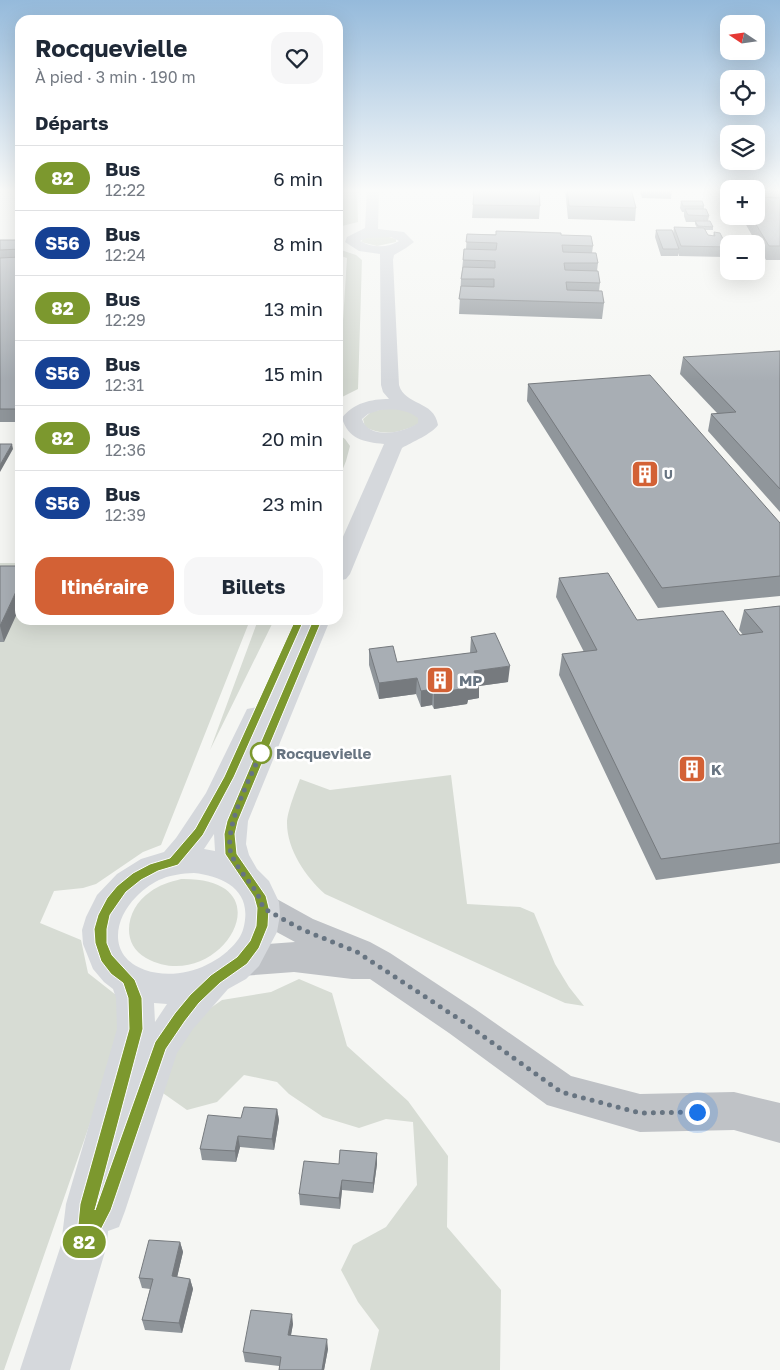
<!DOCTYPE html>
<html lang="fr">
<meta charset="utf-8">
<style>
:root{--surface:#fff;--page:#f6f6f7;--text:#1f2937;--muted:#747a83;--line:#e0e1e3;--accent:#d36135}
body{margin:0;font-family:"Golos Text",sans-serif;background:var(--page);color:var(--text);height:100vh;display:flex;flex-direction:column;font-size:19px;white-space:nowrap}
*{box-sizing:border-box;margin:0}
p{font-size:16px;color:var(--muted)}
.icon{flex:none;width:28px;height:28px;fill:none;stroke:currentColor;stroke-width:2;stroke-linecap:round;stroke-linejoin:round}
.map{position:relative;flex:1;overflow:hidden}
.side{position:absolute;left:15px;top:15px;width:328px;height:610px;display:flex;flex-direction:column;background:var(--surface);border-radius:15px;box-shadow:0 5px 20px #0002}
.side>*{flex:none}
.badge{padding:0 10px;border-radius:16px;font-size:18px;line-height:32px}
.needle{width:32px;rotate:283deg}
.fabs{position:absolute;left:720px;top:15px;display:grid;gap:10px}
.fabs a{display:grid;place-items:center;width:45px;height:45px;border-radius:10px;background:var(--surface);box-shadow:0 5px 20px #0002;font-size:25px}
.you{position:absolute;width:25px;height:25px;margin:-12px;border:4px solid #fff;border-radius:50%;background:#1a73e8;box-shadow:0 0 0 8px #1a73e833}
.map>.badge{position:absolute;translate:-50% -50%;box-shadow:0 0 0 2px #fff}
h2{padding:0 20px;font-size:19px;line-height:45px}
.round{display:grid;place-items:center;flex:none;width:52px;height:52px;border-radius:15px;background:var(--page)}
.summary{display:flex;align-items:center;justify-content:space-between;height:85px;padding:0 20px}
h1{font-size:24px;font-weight:700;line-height:38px}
.primary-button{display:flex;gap:10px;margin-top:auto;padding:10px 20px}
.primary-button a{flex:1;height:58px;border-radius:15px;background:var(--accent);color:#fff;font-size:20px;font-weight:700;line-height:58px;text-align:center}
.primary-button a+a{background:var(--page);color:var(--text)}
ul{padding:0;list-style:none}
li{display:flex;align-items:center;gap:15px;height:65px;padding:0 20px;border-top:1px solid var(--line)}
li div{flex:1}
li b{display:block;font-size:19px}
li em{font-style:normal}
li .badge{min-width:55px;font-weight:700;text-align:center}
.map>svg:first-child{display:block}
.green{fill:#d7dcd4}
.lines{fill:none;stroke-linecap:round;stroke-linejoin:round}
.minor{fill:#bfc2c6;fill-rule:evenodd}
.major{fill:#d5d8dc;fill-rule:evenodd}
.wall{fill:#90969b}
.shaded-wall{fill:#767a7e}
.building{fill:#a8aeb4;stroke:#767a7e}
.line{fill:#7c982e;stroke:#fff}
.walk{stroke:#677481;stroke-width:5;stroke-dasharray:0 9}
.stop-dot{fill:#fff;stroke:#7c982e;stroke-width:2.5}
.labels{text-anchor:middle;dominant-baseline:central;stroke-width:5;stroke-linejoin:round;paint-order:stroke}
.far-poi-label{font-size:12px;font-weight:bold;fill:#677481;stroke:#fff;text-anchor:start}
.poi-label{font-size:15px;font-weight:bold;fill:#677481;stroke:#fff;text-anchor:start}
.stop-label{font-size:15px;font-weight:bold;fill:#677481;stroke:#fff;text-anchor:start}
</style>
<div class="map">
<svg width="780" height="1370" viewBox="0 0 780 1370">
<rect width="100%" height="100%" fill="#f5f6f3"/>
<path class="green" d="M338 189H357L358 222 338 227Z
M383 235 396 239V242L377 246 361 242 364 238Z
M338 249 356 255 362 260 358 389 338 399 347 258 338 255Z
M387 408C399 409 414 409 420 420L419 424C401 432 384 437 365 427L363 419 371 412Z
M338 434 345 439 350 446 346 461 338 481Z
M0 563H20V620H250L161 845 143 852 96 884 83 888 54 891 40 923 81 940 88 973 116 995 126 1020 4 1370H0Z
M258 620H274L210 750Z
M451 775 467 904 520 907 534 913 555 964 569 987 584 1006 565 1003 325 894C306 877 287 850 287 823 287 812 296 790 300 779L330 790Z
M181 879C292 877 218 998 146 958 119 943 127 907 150 892 159 885 170 882 181 879Z
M299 979 332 993 347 1046 408 1101 448 1156 447 1227 501 1290 500 1370H370L379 1330 358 1302 341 1270 353 1245 386 1227 417 1185 413 1122 386 1119 359 1128 323 1117 289 1094 277 1082 244 1075 217 1102 187 1110 160 1091 189 1023 222 1000 271 992Z"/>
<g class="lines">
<path class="minor" d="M263 894 275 898 313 919 370 942 390 953 475 1009 571 1076 640 1094 734 1092 780 1103V1143L734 1130 640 1132 547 1105 449 1033 370 979H352L294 972 242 976 229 972 224 961 229 950 242 946 295 942 251 918 246 908 251 898Z"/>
<path class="major" d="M367 189H379L378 229 404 232 414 242 406 248 394 255 393 260 399 385C405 406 434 400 438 425 432 434 412 442 402 448L350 574 346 579 338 581V548L384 444C364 442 348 439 342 418 353 403 371 399 389 399L383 392 381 385 380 254 359 251 345 242 347 237 365 228ZM391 237 399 241C388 248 372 248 360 241L367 238ZM380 410C394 409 406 409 418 418V423C404 433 368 440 362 419L368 414Z
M304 620H330L248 821 246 844 249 855 257 869 269 881 279 902 280 915 277 932 259 966 246 979 228 989 193 1029 177 1053 125 1211 119 1227 108 1231 107 1245 70 1370H20L61 1245 66 1204 117 1029 116 998 113 989 104 982 93 969 83 944 82 930 86 917 97 895 117 874 141 859 164 852 176 838 206 793 247 709 257 707 265 709ZM214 834 215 851 204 849ZM194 873C221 876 249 888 245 920 244 928 242 935 237 941 217 967 177 981 145 970 108 957 113 920 136 897 154 879 169 874 194 873ZM154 1003 167 1004 155 1022Z"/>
</g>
<path class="wall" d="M565 189H631L636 208 635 221 568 219Z
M639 189H672L671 199 642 198Z
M780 189V260H766L741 216H756Z
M681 201 704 206V209L709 216 708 221 713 227V230H705L708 235 713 236 714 232 727 247 725 257 679 256 678 253V256H661L655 237 656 230 673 234 674 227 697 228 695 224V222H686L684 216V212H682L680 208Z
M473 205 540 206 539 219 472 218Z
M467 234 561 235 593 246 592 253 598 263 597 271 600 283 599 291 604 303 602 319 459 314 461 279 463 260 466 249Z
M0 240H20V422H0Z
M780 351V512L708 431 711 414 717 413 680 374 683 357Z
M528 384 780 523V596L658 608 527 401Z
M0 566 4 642H0Z
M559 578 637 620 740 635H743L739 630 744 610 780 606V863L656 880 559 675 562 654 584 652 556 597Z
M471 637 508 682 479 686V698L468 700 467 704 434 709 432 705 421 707 416 694 379 699 369 665V649L397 662 470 653Z
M277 1109 279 1120 274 1150 240 1147 236 1162 202 1160 200 1149 241 1118Z
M377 1153V1164L373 1193 342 1190 340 1209 300 1205 299 1194 339 1164Z
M180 1242 183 1252 177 1277 190 1279 193 1289 182 1333 145 1330 142 1320 150 1289 142 1288 139 1278Z
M293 1324 291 1335 328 1349 324 1370H279V1366L245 1362 243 1352Z"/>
<path class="shaded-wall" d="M12 444 13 449 0 472V465Z
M20 583V607L4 642 0 626Z
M510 666 508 682 479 686V698L468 700 467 704 434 709V693L467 684 474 671Z
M417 678 416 694 379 699V683Z
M433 689 432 705 421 707V691Z
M277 1109 279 1120 274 1150 272 1139Z
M238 1136 240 1147 236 1162 235 1151Z
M377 1153V1164L373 1193V1183Z
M342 1180V1190L340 1209 339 1198Z
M180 1242 183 1252 175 1286 172 1276Z
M190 1279 193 1289 182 1333 179 1323Z
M292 1314 293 1324 289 1345 288 1335Z
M327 1339 328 1349 324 1370H322Z"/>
<path class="building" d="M474 189H539L540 206 473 205Z
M567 189H631L636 208 569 206Z
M644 189H672V190Z
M756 189H780V198L756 197Z
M756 197 780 198V246H769L751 216H756Z
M681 201H702L704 206H683Z
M685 209H706L709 216 688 215Z
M695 221H710L713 227 698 226Z
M674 227 704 228 708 235 715 236 714 232 720 233 727 247 681 246Z
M656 230H672L679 249H663Z
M496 231 561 233V235L591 236 593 246 562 245 563 252 596 253 598 263H564L565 270 598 271 600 283 566 282 567 290 602 291 604 303 459 299 461 286 494 287V279H461L463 267 495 268V261L463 260 464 249 496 250 497 243 466 242 467 234 496 235Z
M0 240H20V249L0 250Z
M20 257V409H0V258Z
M780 351V489L711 414 736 412 683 357Z
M650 375 780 523V576L662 588 528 384Z
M0 444H12L0 465Z
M0 566H20V583L0 626Z
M608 573 637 620 723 611 740 635 763 632 744 610 780 606V843L661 859 562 654 597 650 559 578Z
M495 633 510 666 474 671 480 682 467 684 468 688 434 693 433 689 421 691 417 678 379 683 369 649 393 646 397 662 477 652 471 637Z
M244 1107 277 1109 272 1139 238 1136 235 1151 200 1149 208 1115 241 1118Z
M340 1150 377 1153 373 1183 342 1180 339 1198 299 1194 304 1161 339 1164Z
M149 1240 180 1242 172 1276 190 1279 179 1323 142 1320 153 1279 139 1278Z
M251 1310 292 1314 288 1335 327 1339 322 1370H279L281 1357 243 1352Z"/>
<linearGradient id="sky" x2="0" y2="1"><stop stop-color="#95badb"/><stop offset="0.5" stop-color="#fafbfa"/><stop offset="1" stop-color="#fafbfa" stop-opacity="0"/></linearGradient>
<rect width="780" height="381" fill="url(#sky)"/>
<path class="line" d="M300 617 304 620 234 777 203 835 178 865 158 871 141 880 126 892 110 915 107 929V943L112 955 135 980 142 998 143 1029 95 1210 155 1042 175 1013 190 995 211 975 237 957 250 941 256 926 257 908 254 897 225 854 224 834 227 821 313 620 317 617 321 618 322 620 238 821 235 834 237 854 266 896 269 908 268 926 259 948 247 964 220 983 199 1003 185 1021 166 1049 111 1210 90 1251 84 1253 78 1251 76 1245 80 1204 129 1029 128 998 123 983 111 974 101 961 95 943 94 929 98 915 107 898 117 886 133 873 150 864 170 858 195 829 224 777 295 620Z"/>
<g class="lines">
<path class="walk" d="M261 753 262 751C252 774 221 832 232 856 241 876 257 886 263 908L301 929 357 952 462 1021 561 1092 640 1113 697 1112"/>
</g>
<defs>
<g id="building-square" transform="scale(1.4375)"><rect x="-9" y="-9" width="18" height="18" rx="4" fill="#d36135" stroke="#fff"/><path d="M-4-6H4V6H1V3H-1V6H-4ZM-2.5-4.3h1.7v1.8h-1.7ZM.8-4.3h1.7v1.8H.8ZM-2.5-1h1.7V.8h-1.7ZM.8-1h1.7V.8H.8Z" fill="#fff"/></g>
</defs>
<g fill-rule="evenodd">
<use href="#building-square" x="645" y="474"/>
<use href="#building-square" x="440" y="680"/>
<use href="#building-square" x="692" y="769"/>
</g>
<circle class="stop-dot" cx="261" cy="753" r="10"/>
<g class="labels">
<g class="far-poi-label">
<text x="664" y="474">U</text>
</g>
<g class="poi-label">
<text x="459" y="680">MP</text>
<text x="711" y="769">K</text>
</g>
<g class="stop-label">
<text x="276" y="753">Rocquevielle</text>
</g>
</g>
</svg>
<div class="fabs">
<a><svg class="needle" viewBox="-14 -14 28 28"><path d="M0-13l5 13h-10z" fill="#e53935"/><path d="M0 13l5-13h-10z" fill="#747a83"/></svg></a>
<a><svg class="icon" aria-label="locate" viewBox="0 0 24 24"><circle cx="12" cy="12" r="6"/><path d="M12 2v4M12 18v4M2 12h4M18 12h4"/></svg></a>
<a><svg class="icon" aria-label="layers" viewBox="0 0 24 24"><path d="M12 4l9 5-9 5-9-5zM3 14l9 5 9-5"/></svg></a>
<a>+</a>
<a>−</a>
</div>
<div class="you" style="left:697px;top:1112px"></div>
<b class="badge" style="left:84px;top:1242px;background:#7c982e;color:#fff">82</b>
<section class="side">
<div class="summary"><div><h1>Rocquevielle</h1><p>À pied · 3 min · 190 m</p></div><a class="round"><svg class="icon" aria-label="heart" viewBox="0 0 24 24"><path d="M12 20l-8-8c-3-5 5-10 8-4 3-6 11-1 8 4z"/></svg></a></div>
<h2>Départs</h2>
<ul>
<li><span class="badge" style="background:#7c982e;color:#fff">82</span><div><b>Bus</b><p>12:22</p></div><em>6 min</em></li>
<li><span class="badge" style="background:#164194;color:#fff">S56</span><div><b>Bus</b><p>12:24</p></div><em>8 min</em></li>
<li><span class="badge" style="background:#7c982e;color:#fff">82</span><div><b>Bus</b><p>12:29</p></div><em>13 min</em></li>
<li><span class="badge" style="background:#164194;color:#fff">S56</span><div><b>Bus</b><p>12:31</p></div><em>15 min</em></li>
<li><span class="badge" style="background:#7c982e;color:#fff">82</span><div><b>Bus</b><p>12:36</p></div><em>20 min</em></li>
<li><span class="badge" style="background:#164194;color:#fff">S56</span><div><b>Bus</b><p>12:39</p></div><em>23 min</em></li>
</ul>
<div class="primary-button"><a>Itinéraire</a><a>Billets</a></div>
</section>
</div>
